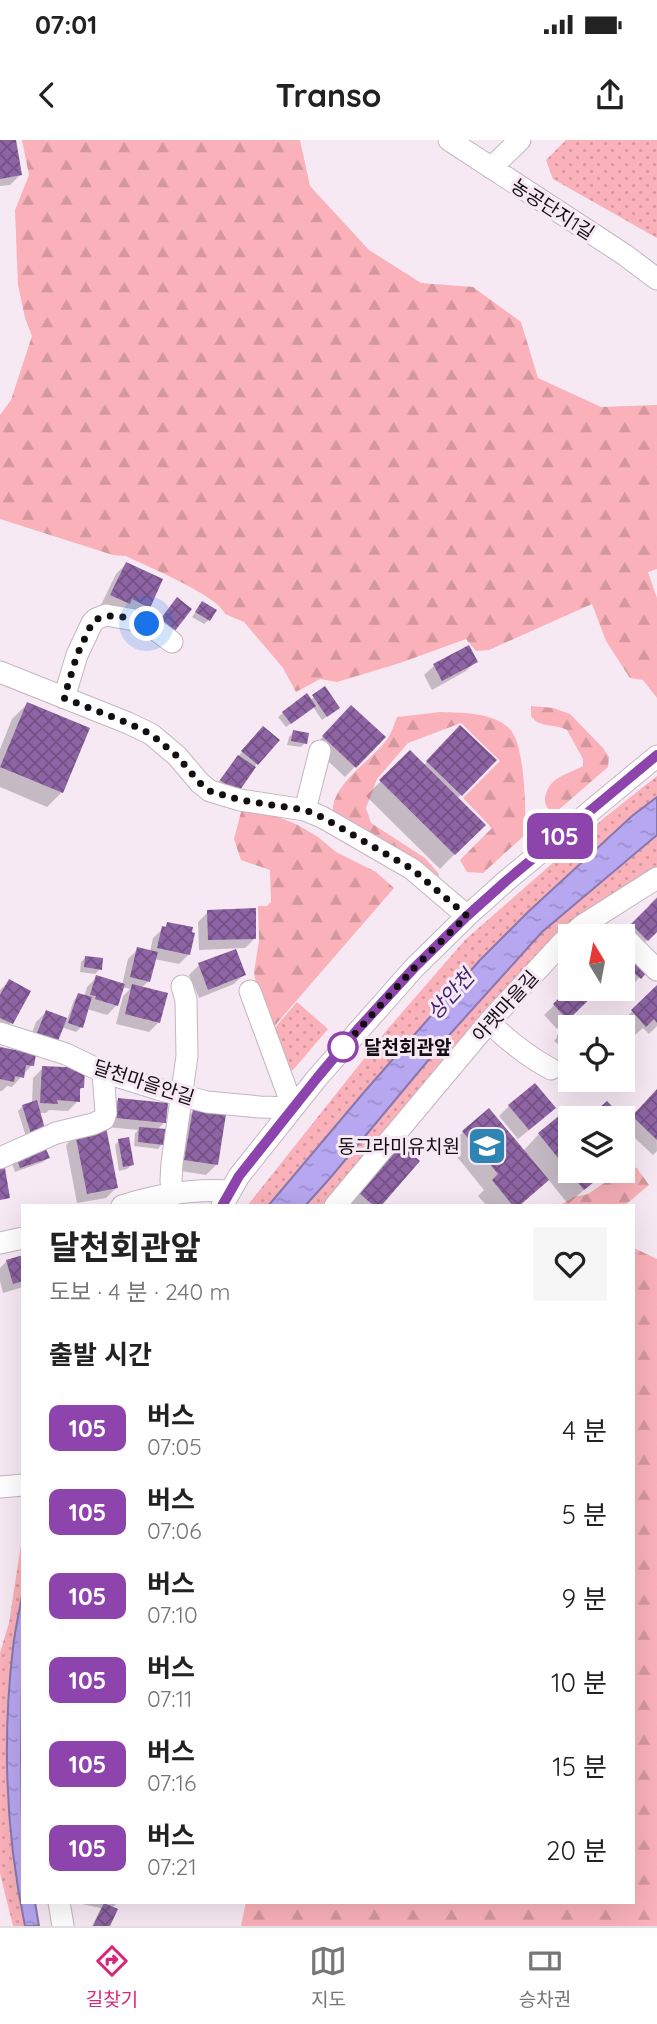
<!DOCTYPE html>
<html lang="ko">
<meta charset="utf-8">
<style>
:root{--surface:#fff;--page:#f6f6f6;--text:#222;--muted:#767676;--line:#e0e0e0;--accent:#db2777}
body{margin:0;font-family:Quicksand,"Noto Sans KR",sans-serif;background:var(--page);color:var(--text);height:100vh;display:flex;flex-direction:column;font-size:26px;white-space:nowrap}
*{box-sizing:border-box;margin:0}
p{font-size:23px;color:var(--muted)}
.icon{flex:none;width:38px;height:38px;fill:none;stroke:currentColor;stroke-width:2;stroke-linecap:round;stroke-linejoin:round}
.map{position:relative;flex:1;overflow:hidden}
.panel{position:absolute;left:21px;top:1064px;width:614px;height:700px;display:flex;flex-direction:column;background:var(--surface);border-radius:0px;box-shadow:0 7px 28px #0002}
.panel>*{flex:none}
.badge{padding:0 14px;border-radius:10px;font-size:24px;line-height:46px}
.needle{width:46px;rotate:350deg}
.buttons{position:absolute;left:558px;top:784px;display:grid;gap:14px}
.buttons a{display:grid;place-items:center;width:77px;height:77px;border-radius:0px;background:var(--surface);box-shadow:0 7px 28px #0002;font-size:35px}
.you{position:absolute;width:35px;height:35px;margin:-18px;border:5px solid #fff;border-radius:50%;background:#1a73e8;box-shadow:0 0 0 10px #1a73e833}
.map>.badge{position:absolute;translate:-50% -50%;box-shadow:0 0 0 4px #fff}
h2{padding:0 28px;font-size:26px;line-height:63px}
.round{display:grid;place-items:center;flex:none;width:74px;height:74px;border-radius:0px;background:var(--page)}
.summary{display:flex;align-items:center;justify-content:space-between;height:119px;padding:0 28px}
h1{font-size:33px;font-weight:700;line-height:52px}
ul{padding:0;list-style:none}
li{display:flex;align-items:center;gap:21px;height:84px;padding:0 28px}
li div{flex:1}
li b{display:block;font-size:26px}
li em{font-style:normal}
li .badge{min-width:77px;font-weight:700;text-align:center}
.status{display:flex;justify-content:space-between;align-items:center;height:49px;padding:0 35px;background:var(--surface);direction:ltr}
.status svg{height:19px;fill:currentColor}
header{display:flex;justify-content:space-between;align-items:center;height:91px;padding:0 28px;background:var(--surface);font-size:32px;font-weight:700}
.tabs{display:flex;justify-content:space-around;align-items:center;height:98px;border-top:2px solid var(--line);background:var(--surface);font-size:19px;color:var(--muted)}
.tabs a{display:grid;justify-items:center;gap:4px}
.tabs .current{color:var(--accent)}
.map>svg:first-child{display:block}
.green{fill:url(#green-dots)}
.forest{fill:url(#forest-firs)}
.water{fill:url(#water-ripples);stroke:#8678ad;stroke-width:2}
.shadow{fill:#0003}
.building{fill:url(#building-cross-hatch)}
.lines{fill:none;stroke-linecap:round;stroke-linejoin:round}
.minor-casing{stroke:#c3b6c0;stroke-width:23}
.minor{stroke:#fff;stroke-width:21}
.line-casing{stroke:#fff;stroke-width:16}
.line{stroke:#8e44ad;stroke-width:10}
.walk{stroke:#130e12;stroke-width:7;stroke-dasharray:0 12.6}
.stop-dot{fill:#fff;stroke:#8e44ad;stroke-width:3.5}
.labels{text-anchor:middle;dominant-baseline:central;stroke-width:6;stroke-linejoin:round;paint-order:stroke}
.street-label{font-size:19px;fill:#130e12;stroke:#f7e9f4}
.stop-label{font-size:19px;font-weight:bold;fill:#130e12;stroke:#f7e9f4;text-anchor:start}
.poi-label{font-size:19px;fill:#130e12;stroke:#f7e9f4;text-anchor:end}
.water-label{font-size:21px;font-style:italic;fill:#3f2176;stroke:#f7e9f4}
</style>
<div class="status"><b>07:01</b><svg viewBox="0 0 49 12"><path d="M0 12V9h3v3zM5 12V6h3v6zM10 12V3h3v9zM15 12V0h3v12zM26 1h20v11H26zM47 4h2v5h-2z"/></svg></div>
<header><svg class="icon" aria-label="back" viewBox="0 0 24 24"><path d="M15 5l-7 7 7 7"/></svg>Transo<svg class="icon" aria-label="share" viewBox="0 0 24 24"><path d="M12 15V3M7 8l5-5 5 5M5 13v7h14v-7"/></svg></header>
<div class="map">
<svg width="657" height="1786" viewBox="0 0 657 1786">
<defs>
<pattern id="green-dots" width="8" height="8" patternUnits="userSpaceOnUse" patternTransform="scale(1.75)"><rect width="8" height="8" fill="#fab1b9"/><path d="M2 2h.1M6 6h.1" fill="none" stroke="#d5979e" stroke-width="1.8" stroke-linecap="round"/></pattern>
<pattern id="forest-firs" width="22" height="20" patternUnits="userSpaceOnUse" patternTransform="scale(1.75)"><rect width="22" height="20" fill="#fab1b9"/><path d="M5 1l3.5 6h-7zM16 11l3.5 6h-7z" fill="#d5979e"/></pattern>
<pattern id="water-ripples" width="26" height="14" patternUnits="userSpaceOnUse" patternTransform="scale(1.75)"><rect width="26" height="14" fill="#b7a6f0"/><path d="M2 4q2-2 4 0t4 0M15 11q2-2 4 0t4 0" fill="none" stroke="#9c8ecd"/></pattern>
<pattern id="building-cross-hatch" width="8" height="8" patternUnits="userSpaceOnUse" patternTransform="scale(1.75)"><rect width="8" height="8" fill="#8e64a4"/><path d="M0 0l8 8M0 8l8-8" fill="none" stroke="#735184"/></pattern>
</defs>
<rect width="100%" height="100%" fill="#f7e9f4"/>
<path class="green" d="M566 0H657V98L553 39 546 20Z
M657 636V657L632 676 528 772 480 820 365 951 268 1066H247L386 891 465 800 603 679Z
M657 695V729L597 768 321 1066H305L331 1037 451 893 542 792Z
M297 862 328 889 293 930 285 929 272 891Z
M23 1391V1450L13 1508 7 1621 10 1687 16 1742 25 1786H13L0 1733V1513L9 1483Z"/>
<path class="forest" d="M22 0H300L310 46 369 110 421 143 473 147 521 182 538 238 601 267 657 265V429L648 432 657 458V558L643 540 630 538 606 501 592 464 489 510 476 511 466 499 400 523 337 542 320 539 296 552 283 528 244 482 225 474C219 456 146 426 126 416L113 415 0 379V275L11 260 32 196 25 178 18 145 15 70 29 35Z
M531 566 553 568 570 574 603 608 609 617 608 627 555 673C541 667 543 654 552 643 558 636 574 631 583 626V619L567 590C554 583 540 589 531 576Z
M441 572C463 573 492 572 509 588 526 605 525 670 526 694L483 733 467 732 460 720 492 688 463 658 500 621 461 583 408 603 377 639 366 668 371 683 425 718 439 734 438 742 333 674C330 644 372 621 388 598 392 592 394 584 397 577Z
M242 668 271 674 298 685 318 697 336 712 376 732 394 748 271 890 257 850 254 832 259 801 258 766H267L271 762 270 730 241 720 234 699Z
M629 1026 637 1028 649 1045 624 1066H558L574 1057 588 1054Z
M634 1108 657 1119V1786H241L246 1762H634Z"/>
<path class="water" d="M657 657V695L542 792 451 893 331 1037 305 1066H268L365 951 480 820 528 772 632 676Z
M23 1450 21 1619 23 1762H35L39 1786H25C6 1695 2 1601 13 1508 15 1489 20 1469 23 1450Z"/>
<path class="shadow" d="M0 0H14L20 35 10 45 0 46Z
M126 424 148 467 138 476 118 473 101 465 116 434Z
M202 463 209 480 204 484 192 477Z
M476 521 466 531 432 550 424 535 434 526Z
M325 549 333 572 322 580 313 567 286 587 278 577 283 573 306 555 310 560Z
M27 564 62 652 47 667 0 647V609L12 579Z
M351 568 383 597 345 637 313 607Z
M460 588 494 620 457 659 483 685 440 729 366 656 410 612 423 626Z
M294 592 305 603 301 607 287 605 289 597Z
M253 598 277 600 254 627 236 652 211 651Z
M657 757V790L637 810 623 795 651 767 649 765Z
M208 772 255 798 245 808 199 810 198 782Z
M168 784 189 814 179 824 154 819 149 841 141 848 159 882 149 892 116 884 123 856 130 849 122 847 117 865 107 875 87 869 81 887 76 892 61 887 56 900 28 903 36 882 46 872 67 880 74 860 78 855 84 857 87 847 97 837 122 845 128 819 138 809 150 812 153 798Z
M623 809 646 830 630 848 623 841Z
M85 818 100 829 95 834 80 832 81 822Z
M199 825 244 834 234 844 199 858 189 835Z
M9 841 29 852 11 883 2 893 0 892V850Z
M657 848V886L649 894 643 888 635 895 622 881Z
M571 849H598L557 889 544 875Z
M569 883 574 887H570V914L554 901Z
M0 908 32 925 12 947 7 946 2 951H0Z
M43 928 82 948 78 952V961L68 971 49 970 46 973H39L43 989 26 997 18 971 23 966 32 964 33 938Z
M656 953 657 1011 653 1015 623 987V981L626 984Z
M118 960 165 982 157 990 162 1004 158 1009 134 1006 135 993 138 990 107 987 108 970Z
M509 966 544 978 518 999 499 976Z
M193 971 216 1025 206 1035 175 1030 183 981Z
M560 978 570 991V1031L604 1032 568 1064 548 1039 519 1066H487L478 1056 484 1050 449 1007 463 992 523 1011 539 994Z
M76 995 116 1048 106 1058 77 1063 66 1005Z
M119 1001 132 1025 127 1029 119 1031 115 1005Z
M623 1010 629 1015 623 1021Z
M390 1016 379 1066H352L349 1063Z
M17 1018H48L43 1022 15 1032 12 1023Z
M23 1117V1147L3 1153 0 1141V1128L7 1121Z
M72 1762H118L112 1768 115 1770 108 1786H92L101 1768Z"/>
<path class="building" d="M0 0H16L22 35 0 39Z
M126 422 163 439 150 468 132 459 130 464 110 455Z
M177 457 192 469 171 496 156 485Z
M202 461 217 470 210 481 195 472Z
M469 505 478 522 442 541 433 524Z
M325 546 340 568 327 577 312 555Z
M307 553 316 566 291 584 282 572Z
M27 562 90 588 63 653 0 627Z
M351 565 386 597 356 628 322 596Z
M460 585 497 620 462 656 426 621Z
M263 586 280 600 258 625 241 611Z
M293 590 309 593 307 604 291 601Z
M410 610 486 685 455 715 379 640Z
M238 615 256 627 238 653 220 640Z
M657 758V792L648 801 631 784Z
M256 768V799L208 800 207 770Z
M167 782 193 787 192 792 195 793 190 815 157 808 162 786 166 787Z
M137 807 158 812 150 842 130 837Z
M623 807 649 830 641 839 623 823Z
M236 809 246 835 208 850 198 823Z
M85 816 103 818 102 830 84 827Z
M96 835 125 844 118 866 95 859 96 856 90 855Z
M9 839 31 851 13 884 0 878V855Z
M132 844 168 853 160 883 125 874Z
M657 845V883L654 879 646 887 631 870Z
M570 847V849H600L568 880 553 864Z
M78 853 92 857 83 888 68 883Z
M46 870 67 878 58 901 37 893Z
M569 881 577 887H570V906L557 896Z
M0 907 36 914 34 926 26 925 24 938 15 936 14 942 0 939Z
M42 926 85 928 84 948H80V962L57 960 58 964 40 963Z
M535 943 556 968 529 990 508 965Z
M657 949V1000L632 976Z
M118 958 168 963 166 983 116 978Z
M37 960 45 989 31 994 22 965Z
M607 961 628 983 623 987V978H588Z
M489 968 549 1040 519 1066H513L492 1040 498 1034 462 991Z
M193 969 226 974 218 1025 184 1020Z
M560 975 570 988V1031H608L584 1050 538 993Z
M106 987 118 1048 87 1054 75 993Z
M139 987 166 989 164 1005 138 1002Z
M129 997 134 1025 123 1027 118 999Z
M399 1003 420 1021 381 1066H374L358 1052Z
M45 1007 50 1018 20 1028 16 1017Z
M0 1028H5L10 1058 0 1060Z
M23 1115V1141L13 1144 6 1120Z
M104 1763 118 1769 110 1786H93Z"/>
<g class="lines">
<g class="minor-casing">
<path id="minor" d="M449 0 625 115 657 139
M491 28 520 0
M0 532 128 583 151 594 177 616 200 643 210 651 240 660 305 670 322 677 412 729 467 776
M64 558 77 515 92 483 96 479 106 475 140 481 152 487 172 502
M305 670 320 611
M623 796 657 830
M489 882C508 901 527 916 551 929
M0 893 66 914 103 932 158 949 207 962 260 967 293 968 250 851
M0 1018 56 993 93 984 104 979 106 973 103 932
M173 1055 171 1041 172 1023 187 916 186 860 182 846
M122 1066C156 1055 194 1049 229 1051
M222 1066 239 1036 317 938 414 828 467 776 506 741 657 616
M335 1066 489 882 563 802 583 785 657 738
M0 1103 23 1098
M0 1347 23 1345
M59 1762 63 1786"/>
</g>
<use href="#minor" class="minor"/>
</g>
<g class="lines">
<g class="line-casing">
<path id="line" d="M222 1066 239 1036 317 938 358 889 414 828 467 776 506 741 657 615"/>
</g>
<use href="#line" class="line"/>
<path class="walk" d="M147 484C131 478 105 470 92 483L77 515 64 558 128 583 151 594 177 616 200 643 210 651 240 660 305 670 322 677 412 729 467 776 414 828 343 907"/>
</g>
<defs>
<g id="school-square" transform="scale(2.0125)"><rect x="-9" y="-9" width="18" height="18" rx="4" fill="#2e84b3" stroke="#f7e9f4"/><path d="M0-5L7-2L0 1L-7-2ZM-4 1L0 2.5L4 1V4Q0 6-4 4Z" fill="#fff"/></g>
</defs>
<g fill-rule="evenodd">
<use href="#school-square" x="487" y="1006"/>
</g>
<circle class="stop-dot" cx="343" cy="907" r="14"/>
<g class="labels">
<g class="street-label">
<text transform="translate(553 69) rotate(33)">농공단지1길</text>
<text transform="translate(505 866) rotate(-48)">아랫마을길</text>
<text transform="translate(144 942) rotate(18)">달천마을안길</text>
</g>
<g class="stop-label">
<text x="364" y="907">달천회관앞</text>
</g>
<g class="poi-label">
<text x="460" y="1006">동그라미유치원</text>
</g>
<g class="water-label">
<text transform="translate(450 854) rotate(-48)">상안천</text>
</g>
</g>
</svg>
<div class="buttons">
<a><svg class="needle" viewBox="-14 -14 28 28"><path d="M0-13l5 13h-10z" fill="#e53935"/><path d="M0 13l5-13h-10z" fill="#767676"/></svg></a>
<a><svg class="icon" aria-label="locate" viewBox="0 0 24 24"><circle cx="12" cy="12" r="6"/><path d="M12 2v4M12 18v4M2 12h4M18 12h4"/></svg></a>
<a><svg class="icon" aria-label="layers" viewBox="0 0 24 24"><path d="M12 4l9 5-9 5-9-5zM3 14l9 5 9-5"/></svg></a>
</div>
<div class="you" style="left:147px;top:484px"></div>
<b class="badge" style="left:560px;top:696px;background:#8e44ad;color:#fff">105</b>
<section class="panel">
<div class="summary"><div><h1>달천회관앞</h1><p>도보 · 4 분 · 240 m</p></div><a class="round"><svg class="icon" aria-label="heart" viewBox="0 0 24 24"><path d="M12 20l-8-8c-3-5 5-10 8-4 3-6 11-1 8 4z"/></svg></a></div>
<h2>출발 시간</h2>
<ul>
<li><span class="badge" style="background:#8e44ad;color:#fff">105</span><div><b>버스</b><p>07:05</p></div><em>4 분</em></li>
<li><span class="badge" style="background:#8e44ad;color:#fff">105</span><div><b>버스</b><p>07:06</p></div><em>5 분</em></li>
<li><span class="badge" style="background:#8e44ad;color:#fff">105</span><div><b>버스</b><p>07:10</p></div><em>9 분</em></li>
<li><span class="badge" style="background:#8e44ad;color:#fff">105</span><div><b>버스</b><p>07:11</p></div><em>10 분</em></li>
<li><span class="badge" style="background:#8e44ad;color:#fff">105</span><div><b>버스</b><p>07:16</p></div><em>15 분</em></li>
<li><span class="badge" style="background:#8e44ad;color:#fff">105</span><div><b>버스</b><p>07:21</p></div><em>20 분</em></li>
</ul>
</section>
</div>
<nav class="tabs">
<a class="current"><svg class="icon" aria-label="directions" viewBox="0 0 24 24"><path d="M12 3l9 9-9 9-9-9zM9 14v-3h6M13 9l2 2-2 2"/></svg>길찾기</a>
<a><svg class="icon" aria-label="map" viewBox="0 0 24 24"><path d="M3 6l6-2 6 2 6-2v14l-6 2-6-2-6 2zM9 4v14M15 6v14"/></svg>지도</a>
<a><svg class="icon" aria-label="tickets" viewBox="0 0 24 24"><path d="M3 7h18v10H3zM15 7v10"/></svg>승차권</a>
</nav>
